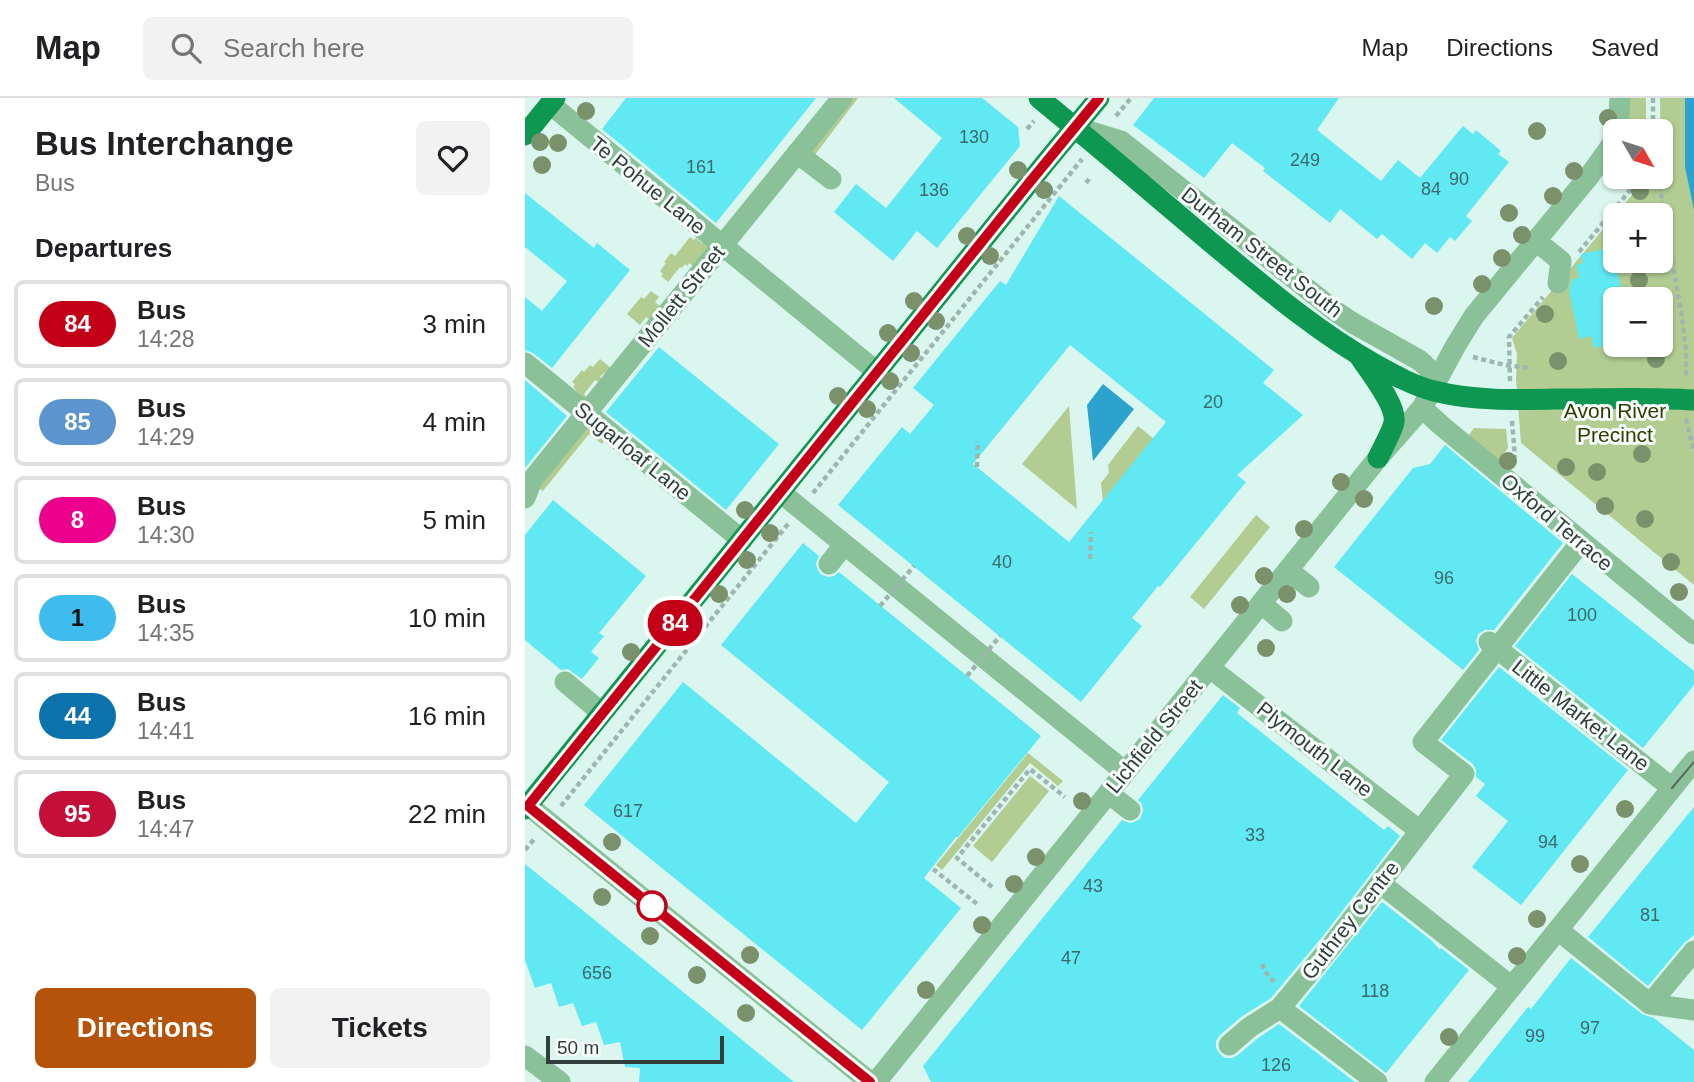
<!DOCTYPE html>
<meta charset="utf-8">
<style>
:root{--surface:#fff;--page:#f2f2f2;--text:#202124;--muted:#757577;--line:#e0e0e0;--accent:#b45309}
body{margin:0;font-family:Helvetica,sans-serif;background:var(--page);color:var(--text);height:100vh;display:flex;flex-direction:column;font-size:26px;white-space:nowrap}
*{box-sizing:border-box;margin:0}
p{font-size:23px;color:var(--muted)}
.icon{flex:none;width:38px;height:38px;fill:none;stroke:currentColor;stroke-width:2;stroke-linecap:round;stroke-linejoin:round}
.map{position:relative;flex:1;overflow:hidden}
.side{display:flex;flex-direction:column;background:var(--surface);width:525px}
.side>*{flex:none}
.badge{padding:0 14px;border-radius:23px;font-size:24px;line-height:46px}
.needle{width:46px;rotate:129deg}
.controls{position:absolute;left:1078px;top:21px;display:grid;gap:14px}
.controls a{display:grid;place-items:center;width:70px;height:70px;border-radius:10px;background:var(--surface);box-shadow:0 2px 5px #0004;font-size:35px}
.scale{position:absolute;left:21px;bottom:18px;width:178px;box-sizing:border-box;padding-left:7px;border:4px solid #323e3b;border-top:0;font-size:19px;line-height:24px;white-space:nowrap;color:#323e3b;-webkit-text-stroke:5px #f8fefc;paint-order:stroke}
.map>.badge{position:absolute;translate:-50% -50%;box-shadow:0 0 0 4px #fff}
h2{padding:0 35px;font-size:26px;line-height:63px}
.round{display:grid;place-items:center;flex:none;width:74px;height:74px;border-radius:10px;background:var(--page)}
.headline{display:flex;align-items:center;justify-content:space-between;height:119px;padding:0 35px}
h1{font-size:33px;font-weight:600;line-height:52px}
.button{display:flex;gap:14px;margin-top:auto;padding:14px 35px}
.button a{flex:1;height:80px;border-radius:10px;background:var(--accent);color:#fff;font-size:28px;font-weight:600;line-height:80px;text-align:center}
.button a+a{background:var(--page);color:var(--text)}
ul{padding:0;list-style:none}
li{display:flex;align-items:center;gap:21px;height:88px;margin:0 14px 10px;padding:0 21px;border:4px solid var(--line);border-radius:10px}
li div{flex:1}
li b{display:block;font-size:26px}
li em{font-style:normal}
li .badge{min-width:77px;font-weight:700;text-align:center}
header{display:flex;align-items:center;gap:42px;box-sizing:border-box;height:98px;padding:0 35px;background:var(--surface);border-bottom:2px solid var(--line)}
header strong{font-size:33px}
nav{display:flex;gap:38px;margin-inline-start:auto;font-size:24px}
.search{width:490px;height:63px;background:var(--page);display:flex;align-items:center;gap:18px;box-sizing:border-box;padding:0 24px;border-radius:10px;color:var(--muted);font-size:26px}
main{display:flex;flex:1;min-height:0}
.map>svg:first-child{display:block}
.green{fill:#b2cc92;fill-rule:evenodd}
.water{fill:#2ca3ce}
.building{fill:#60e8f3;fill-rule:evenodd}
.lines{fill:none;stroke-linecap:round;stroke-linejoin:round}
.path{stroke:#9fb6b0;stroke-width:4.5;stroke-dasharray:5 3.5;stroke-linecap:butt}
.minor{stroke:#8bc199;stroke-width:21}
.major{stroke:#0e9750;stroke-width:21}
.tram{stroke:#586864;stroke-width:2}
.path-bridge{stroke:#9fb6b0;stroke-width:4.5;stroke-dasharray:5 3.5;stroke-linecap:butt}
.tree{fill:#7a916c}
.line-casing{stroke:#fff;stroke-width:16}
.line{stroke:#c40019;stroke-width:10}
.stop-dot{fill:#fff;stroke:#c40019;stroke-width:3.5}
.labels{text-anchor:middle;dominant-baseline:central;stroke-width:6;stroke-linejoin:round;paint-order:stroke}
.number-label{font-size:18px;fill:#3e6869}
.street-label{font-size:21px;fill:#323e3b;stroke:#f8fefc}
.park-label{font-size:21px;fill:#2b3f00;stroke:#f8fefc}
</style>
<header>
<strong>Map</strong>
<div class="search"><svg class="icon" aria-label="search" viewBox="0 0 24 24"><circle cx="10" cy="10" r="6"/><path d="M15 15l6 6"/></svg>Search here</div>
<nav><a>Map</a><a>Directions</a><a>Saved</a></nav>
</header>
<main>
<section class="side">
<div class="headline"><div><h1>Bus Interchange</h1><p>Bus</p></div><a class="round"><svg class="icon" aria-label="heart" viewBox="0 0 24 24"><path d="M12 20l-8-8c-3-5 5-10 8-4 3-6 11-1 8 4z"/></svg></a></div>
<h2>Departures</h2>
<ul>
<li><span class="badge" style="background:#c40019;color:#fff">84</span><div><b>Bus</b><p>14:28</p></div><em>3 min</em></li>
<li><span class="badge" style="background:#5c94ce;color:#fff">85</span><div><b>Bus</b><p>14:29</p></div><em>4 min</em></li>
<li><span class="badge" style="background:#ec008c;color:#fff">8</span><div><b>Bus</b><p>14:30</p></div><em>5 min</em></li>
<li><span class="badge" style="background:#3ebced;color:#111">1</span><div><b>Bus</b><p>14:35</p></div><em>10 min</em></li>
<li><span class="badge" style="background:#0c72ac;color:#fff">44</span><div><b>Bus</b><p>14:41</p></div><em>16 min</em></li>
<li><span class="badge" style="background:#c41039;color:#fff">95</span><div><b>Bus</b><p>14:47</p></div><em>22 min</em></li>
</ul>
<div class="button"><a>Directions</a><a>Tickets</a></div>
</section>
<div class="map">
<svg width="1169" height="984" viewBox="0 0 1169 984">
<rect width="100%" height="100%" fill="#daf6ef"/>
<path class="green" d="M322 0H333L286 62 285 53Z
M1101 0H1121V33H1102Z
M1135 0H1169V487L996 345 991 281 992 256 987 240 1122 79H1136ZM1090 117H1136V163H1090ZM1090 201H1136V247H1090Z
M165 139 169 142 171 140 177 145 180 142 186 147 171 170 164 165 162 168 160 166 157 170 155 169 143 184 136 178 138 176 135 173 141 165 139 164 146 155 150 158Z
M126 193 134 199 130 204 136 209 125 222 121 219 115 227 102 216 116 199 119 201Z
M75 261 86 270 81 276 79 275 75 279 77 281 74 285 70 282 59 296 64 301 61 306 49 296 51 292 48 289 50 286 47 284 57 272 59 274 65 267 68 269Z
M544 308 552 411 497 366Z
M61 327 80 342 77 346 64 336 18 393 12 389Z
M613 328 634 345 579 413 576 385 584 375 583 367Z
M949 330 981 331 983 350 971 366 941 341Z
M731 417 745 429 679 511 665 499Z
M503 655 538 683 533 688 505 665 417 772 411 767Z
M505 678 524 693 467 764 448 748Z"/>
<path class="water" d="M1160 0H1169V112L1160 69Z
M578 286 609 311 568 363 562 307Z"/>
<path class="building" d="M101 0H291L191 125 77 31Z
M369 0H457L493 29 495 48 412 150 392 133 368 163 309 114 331 86 361 110 417 40Z
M629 0H814L792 32 856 83 873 62 895 80 938 28 948 36 951 32 976 53 973 56 984 64 941 118 947 123 930 143 925 139 912 155 900 145 887 161 857 136 852 141 815 111 805 125 738 73 740 70 707 45 679 80 608 27Z
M0 95 69 150 72 145 105 172 27 270 8 255 0 252V199L17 213 42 183 0 149Z
M534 98 749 272 738 285 778 317 712 377 721 384 635 489 633 488 607 520 617 528 556 604 313 407 377 329 385 336 409 307 388 290 475 183 481 187ZM545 247 641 324 544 444 448 366Z
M1079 151 1082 170 1091 168 1098 197 1090 199V246L1069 250 1066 238 1054 241 1044 193 1047 181 1054 180 1051 167 1058 165 1056 156Z
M134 249 254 346 201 412 81 314Z
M0 282 42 318 0 370Z
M920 347 1038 445 969 532H960L953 536 951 543 954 552 938 572 809 469 888 370 905 366Z
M28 402 121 478 74 535 79 538 66 554 74 560 57 581 43 571 36 572 0 542V437Z
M278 445 294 458 291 465 292 470 295 476 303 479 309 478 314 474 516 638 433 739H431L399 780 436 810 337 932 59 707 158 584 331 725 364 684 196 547Z
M1047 476 1169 573V587L1118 650 990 548Z
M974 569 1103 672 996 807 947 769 983 723 951 698 960 686 951 679V672L948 666 916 642Z
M698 597 715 610 712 615 859 732 863 728 875 738 798 838 746 900 716 919 695 937 691 943V950L695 956 700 960H707L713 957 733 940 754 926 830 984H406L398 968 597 722 604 725 609 724 615 721 618 713 617 706 613 702Z
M1169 709V837L1159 845 1123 888 1063 839Z
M0 766 56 811 269 984H114L115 970 100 969 95 944 79 947 71 924 57 928 48 905 34 909 26 885 10 890 0 862Z
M857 804 906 842 915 852 916 850 944 872 861 975 774 908Z
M1046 860 1117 916 1129 920 1169 952V984H943L1003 909 1006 911Z"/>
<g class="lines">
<path class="path" d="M1128 0V33
M591 18 606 0
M502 31 509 23
M1133 79 1157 220 1161 252V281
M561 85 564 81
M1054 154 1116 79
M948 259 980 267 1005 270
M985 283 984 239 1018 199
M1161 321 1169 354
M987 323 990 359
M452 369 453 343
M288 395 557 61
M565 461 566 434
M36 708 263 426
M0 752 10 740
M408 771 452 806
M467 789 432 760 505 671 540 699
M737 866 742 876 749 884"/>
<path class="minor" d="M25 6 352 274
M550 29 596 43 810 213 828 225 894 262C908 273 908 276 908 293
M1093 33 1095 0
M272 55 306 81
M1011 143 1036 163 1033 185
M0 265 217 442
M897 310 918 329 1169 536
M255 394 600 674
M0 400 7 382 317 0
M304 466 319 447
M763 472 784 489
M736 505 757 523
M964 544 1147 690
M685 570 895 733
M40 584 77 615
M583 695 605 712
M0 705 345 984
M855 785 987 889
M1033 832 1125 906
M1125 906 1169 853
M1125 906 1169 912
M704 947 725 929 755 910
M0 958 35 984
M351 984 853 360 897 310 931 247 949 218 1065 77 1090 42
M852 984 755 910 808 846 939 676 898 644 1056 444
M910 984 1169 663"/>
<path class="major" d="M514 0C573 48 631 98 689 147 741 190 792 234 851 267 869 277 889 288 909 293 948 303 991 302 1031 301 1077 301 1123 299 1169 302
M0 37 30 0
M835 259C844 273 872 307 869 324 868 332 857 351 853 360
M0 711 521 64 574 0"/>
<path class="tram" d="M1147 690 1169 664"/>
<path class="path-bridge" d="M355 508 389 468
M442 578 475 538"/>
</g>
<g class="tree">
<circle cx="61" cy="13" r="9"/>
<circle cx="1083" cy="20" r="9"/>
<circle cx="1012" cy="33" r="9"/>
<circle cx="15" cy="44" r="9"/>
<circle cx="33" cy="45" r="9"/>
<circle cx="17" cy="67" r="9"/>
<circle cx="493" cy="72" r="9"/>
<circle cx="1049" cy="73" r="9"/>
<circle cx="519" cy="92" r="9"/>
<circle cx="1115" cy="93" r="9"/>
<circle cx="1028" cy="98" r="9"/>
<circle cx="984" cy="115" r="9"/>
<circle cx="997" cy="137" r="9"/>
<circle cx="442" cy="138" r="9"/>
<circle cx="465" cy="158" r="9"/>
<circle cx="977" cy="160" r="9"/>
<circle cx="1114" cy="182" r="9"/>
<circle cx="957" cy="186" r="9"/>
<circle cx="389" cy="203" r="9"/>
<circle cx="909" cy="208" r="9"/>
<circle cx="1020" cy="216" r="9"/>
<circle cx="411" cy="223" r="9"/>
<circle cx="363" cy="235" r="9"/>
<circle cx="386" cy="255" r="9"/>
<circle cx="1131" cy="261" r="9"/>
<circle cx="1033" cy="263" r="9"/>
<circle cx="365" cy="283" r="9"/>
<circle cx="313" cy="298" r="9"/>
<circle cx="342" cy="311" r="9"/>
<circle cx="1117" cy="356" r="9"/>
<circle cx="983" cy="363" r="9"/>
<circle cx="1041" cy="369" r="9"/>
<circle cx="1072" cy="374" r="9"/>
<circle cx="816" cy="384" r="9"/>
<circle cx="839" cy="401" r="9"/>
<circle cx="1080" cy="408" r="9"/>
<circle cx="220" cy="412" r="9"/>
<circle cx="1120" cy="421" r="9"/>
<circle cx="779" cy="431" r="9"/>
<circle cx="245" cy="435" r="9"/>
<circle cx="222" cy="462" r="9"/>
<circle cx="1146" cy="464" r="9"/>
<circle cx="739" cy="478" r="9"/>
<circle cx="1154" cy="494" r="9"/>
<circle cx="194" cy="496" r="9"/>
<circle cx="762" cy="496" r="9"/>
<circle cx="715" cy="507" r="9"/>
<circle cx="741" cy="550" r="9"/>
<circle cx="106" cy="554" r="9"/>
<circle cx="557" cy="703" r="9"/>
<circle cx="1100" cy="711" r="9"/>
<circle cx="87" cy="744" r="9"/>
<circle cx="511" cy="759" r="9"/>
<circle cx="1055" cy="766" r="9"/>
<circle cx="489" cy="786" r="9"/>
<circle cx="77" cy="799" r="9"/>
<circle cx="1012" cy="821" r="9"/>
<circle cx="457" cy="827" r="9"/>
<circle cx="125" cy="838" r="9"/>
<circle cx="225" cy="857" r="9"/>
<circle cx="992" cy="858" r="9"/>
<circle cx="172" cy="877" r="9"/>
<circle cx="401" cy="892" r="9"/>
<circle cx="221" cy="915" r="9"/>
<circle cx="924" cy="939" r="9"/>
</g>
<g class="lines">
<g class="line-casing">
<path id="line" d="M345 984 3 708 504 85 574 0"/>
</g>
<use href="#line" class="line"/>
</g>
<circle class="stop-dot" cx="127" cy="808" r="14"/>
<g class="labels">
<g class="number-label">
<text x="449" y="39">130</text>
<text x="780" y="62">249</text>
<text x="176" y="69">161</text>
<text x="934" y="81">90</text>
<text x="906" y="91">84</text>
<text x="409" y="92">136</text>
<text x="688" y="304">20</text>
<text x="477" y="464">40</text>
<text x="919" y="480">96</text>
<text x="1057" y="517">100</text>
<text x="103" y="713">617</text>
<text x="730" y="737">33</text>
<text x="1023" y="744">94</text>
<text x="568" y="788">43</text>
<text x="1125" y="817">81</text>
<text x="546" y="860">47</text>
<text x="72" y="875">656</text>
<text x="850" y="893">118</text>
<text x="1065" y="930">97</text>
<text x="1010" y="938">99</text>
<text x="751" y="967">126</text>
</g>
<g class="street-label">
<text transform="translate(123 87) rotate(39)">Te Pohue Lane</text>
<text transform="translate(737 154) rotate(38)">Durham Street South</text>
<text transform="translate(156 198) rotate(-51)">Mollett Street</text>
<text transform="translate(108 353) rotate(39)">Sugarloaf Lane</text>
<text transform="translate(1032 424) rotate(40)">Oxford Terrace</text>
<text transform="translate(1056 617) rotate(38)">Little Market Lane</text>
<text transform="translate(629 638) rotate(-51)">Lichfield Street</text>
<text transform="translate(790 651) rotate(38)">Plymouth Lane</text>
<text transform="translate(825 822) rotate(-52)">Guthrey Centre</text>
</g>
<g class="park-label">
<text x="1090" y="312">Avon River<tspan x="1090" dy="24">Precinct</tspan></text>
</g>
</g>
</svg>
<div class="controls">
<a><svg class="needle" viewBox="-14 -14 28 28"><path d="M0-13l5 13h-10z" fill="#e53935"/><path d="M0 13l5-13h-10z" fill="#757577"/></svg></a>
<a>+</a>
<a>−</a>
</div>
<div class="scale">50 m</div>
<b class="badge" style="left:150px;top:525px;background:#c40019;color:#fff">84</b>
</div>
</main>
